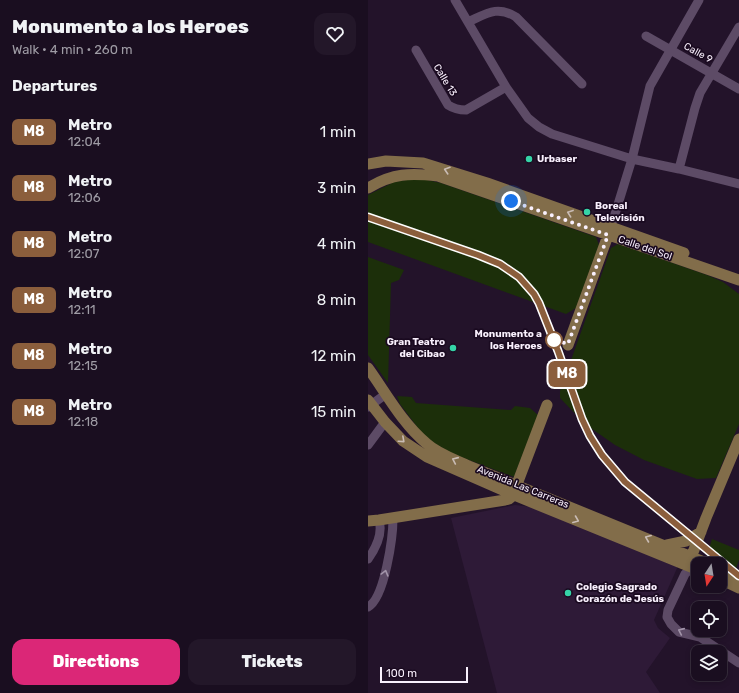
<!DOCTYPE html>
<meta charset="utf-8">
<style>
:root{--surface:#1a0e20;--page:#231729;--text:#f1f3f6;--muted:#9f9ca5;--line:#382e3e;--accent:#db2777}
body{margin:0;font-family:Rubik,sans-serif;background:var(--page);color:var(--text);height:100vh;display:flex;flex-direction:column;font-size:15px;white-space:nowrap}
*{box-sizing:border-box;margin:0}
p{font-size:13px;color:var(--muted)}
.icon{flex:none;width:22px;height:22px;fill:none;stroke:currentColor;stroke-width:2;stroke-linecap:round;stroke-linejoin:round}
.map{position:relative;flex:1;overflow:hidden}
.sheet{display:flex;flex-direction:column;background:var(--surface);width:368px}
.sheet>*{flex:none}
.badge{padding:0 8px;border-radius:6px;font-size:14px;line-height:26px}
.needle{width:26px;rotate:192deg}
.fabs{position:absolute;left:323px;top:557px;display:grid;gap:8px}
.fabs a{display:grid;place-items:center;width:36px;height:36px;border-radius:8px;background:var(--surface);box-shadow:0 2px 6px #0003,0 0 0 1px var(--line);font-size:20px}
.scale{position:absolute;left:12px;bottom:10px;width:88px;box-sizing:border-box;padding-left:4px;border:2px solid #f9f0fd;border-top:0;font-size:11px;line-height:14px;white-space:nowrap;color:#f9f0fd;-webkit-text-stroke:3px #1a0a20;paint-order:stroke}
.you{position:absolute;width:20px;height:20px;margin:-10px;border:3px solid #fff;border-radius:50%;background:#1a73e8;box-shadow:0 0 0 6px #1a73e833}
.map>.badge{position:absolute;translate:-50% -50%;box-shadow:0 0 0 2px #fff}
h2{padding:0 12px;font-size:15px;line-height:36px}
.round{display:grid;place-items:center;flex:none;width:42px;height:42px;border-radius:12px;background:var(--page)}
.overview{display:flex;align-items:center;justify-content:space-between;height:68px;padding:0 12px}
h1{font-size:19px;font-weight:800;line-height:30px}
.cta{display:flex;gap:8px;margin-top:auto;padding:8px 12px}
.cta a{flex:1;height:46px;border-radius:12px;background:var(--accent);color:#fff;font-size:16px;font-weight:800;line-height:46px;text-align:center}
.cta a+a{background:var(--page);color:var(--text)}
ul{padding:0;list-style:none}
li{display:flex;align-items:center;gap:12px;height:56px;padding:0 12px}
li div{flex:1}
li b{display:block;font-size:15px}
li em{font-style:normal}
li .badge{min-width:44px;font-weight:700;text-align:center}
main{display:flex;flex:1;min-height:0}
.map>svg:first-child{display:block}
.built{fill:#2e1a37}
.green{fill:#1c2f0a}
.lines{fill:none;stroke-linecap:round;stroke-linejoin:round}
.minor{stroke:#5d4b66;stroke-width:9}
.major{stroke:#826d4a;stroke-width:11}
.rail{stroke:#a69aab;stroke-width:2;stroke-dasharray:5 5;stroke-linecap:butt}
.oneway{stroke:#c9bcb5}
.oneway2{stroke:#a395aa}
.line-casing{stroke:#fff;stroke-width:9}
.line{stroke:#8b5e3c;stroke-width:6}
.walk{stroke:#f9f0fd;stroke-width:4;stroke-dasharray:0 7.2}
.poi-dot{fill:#35d4a7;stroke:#1a0a20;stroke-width:1.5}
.stop-dot{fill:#fff;stroke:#8b5e3c;stroke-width:2}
.labels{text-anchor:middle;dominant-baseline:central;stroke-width:3.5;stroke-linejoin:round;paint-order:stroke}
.street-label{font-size:10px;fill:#f9f0fd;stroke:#1a0a20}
.poi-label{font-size:10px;font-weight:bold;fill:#f9f0fd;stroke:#1a0a20;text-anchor:start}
.stop-label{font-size:10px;font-weight:bold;fill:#f9f0fd;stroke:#1a0a20;text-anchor:end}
</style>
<main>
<section class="sheet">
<div class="overview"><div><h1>Monumento a los Heroes</h1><p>Walk · 4 min · 260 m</p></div><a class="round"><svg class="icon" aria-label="heart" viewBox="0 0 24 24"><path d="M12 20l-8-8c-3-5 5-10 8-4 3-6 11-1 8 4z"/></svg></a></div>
<h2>Departures</h2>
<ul>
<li><span class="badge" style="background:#8b5e3c;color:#fff">M8</span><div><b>Metro</b><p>12:04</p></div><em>1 min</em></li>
<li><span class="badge" style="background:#8b5e3c;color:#fff">M8</span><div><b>Metro</b><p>12:06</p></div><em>3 min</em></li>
<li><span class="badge" style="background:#8b5e3c;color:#fff">M8</span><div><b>Metro</b><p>12:07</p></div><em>4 min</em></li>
<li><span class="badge" style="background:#8b5e3c;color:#fff">M8</span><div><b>Metro</b><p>12:11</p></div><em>8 min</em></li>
<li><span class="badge" style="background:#8b5e3c;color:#fff">M8</span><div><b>Metro</b><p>12:15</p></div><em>12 min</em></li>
<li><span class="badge" style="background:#8b5e3c;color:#fff">M8</span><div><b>Metro</b><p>12:18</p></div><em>15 min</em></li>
</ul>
<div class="cta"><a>Directions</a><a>Tickets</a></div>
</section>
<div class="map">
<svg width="371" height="693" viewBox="0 0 371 693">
<rect width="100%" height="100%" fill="#23132a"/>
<path class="built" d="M147 505 164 507 310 566 286 620 290 628 302 638 278 672 292 693H129L83 518Z"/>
<path class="green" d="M50 178 73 183 228 237 231 245 208 308 198 314 0 242V195L26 182Z
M250 244 339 275 355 282 371 294V424L348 478 329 479 276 460 247 445 217 424 192 398V391L243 248Z
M0 257 36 270 31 280 23 283 20 383 0 355Z
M29 396 44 397 48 403 143 410 147 406 162 408 170 415 146 477 85 454 66 443 53 432 32 404Z
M344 539 371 550V560L367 571 338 559Z"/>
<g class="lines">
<path class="minor" d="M87 0 138 87 160 118 171 127 184 134 264 159 311 169 371 184
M100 22C118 14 129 5 148 17L214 84
M278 36 371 89
M48 50 80 105C86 109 91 110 98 110L138 87
M311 169 327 108 332 93 371 27
M243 227 264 159 282 86 331 0
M0 407 18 394
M0 445 17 422
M0 559C8 548 15 534 11 520
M324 567 317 574 300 610 299 617 303 624 311 632 332 637 371 663
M0 607C17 598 25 536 25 518"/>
<path class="major" d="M0 164 18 161 55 163 119 183 316 253
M0 188C25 173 42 173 70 176L371 280
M200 345 242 230
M0 368C18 393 34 423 58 443 70 454 86 459 101 466L341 564
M0 400 17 422 35 441 59 457 146 495 330 570
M146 492 179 405
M0 521 11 520 137 500 141 499 146 495
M299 545 318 541 333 532
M321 563 338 518 371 439
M352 568 371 577
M352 579 371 588"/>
<path class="rail" d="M0 217 75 243 131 264
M233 455 257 482 371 576"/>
</g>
<defs><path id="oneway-chevron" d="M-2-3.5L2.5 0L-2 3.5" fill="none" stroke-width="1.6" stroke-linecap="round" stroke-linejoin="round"/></defs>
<g class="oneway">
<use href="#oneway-chevron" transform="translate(79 170) rotate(-162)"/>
<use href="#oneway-chevron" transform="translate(202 213) rotate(-160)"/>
<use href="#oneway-chevron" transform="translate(34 440) rotate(42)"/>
<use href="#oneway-chevron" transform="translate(87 460) rotate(-156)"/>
<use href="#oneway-chevron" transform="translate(208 520) rotate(22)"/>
<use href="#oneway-chevron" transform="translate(280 538) rotate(-158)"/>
</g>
<g class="oneway2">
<use href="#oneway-chevron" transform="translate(17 573) rotate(-75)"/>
<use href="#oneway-chevron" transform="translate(313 631) rotate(-156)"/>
</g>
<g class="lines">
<g class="line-casing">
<path id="line" d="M0 217 110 255 132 264 151 277 166 294 171 303 190 351 214 419 222 436 234 455 257 482 371 576"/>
</g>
<use href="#line" class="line"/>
<path class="walk" d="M143 201 240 235 200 344 186 340"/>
</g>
<g class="poi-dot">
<circle cx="161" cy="159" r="4"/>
<circle cx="219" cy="212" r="4"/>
<circle cx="85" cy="348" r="4"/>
<circle cx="200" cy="593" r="4"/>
</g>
<circle class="stop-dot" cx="186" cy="340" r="8"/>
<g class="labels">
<g class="street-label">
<text transform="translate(330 53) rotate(29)">Calle 9</text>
<text transform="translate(77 80) rotate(59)">Calle 13</text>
<text transform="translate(277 248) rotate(19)">Calle del Sol</text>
<text transform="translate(155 487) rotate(22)">Avenida Las Carreras</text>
</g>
<g class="poi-label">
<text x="169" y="159">Urbaser</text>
<text x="227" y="206">Boreal<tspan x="227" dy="12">Televisión</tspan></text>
<text x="77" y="342" text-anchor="end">Gran Teatro<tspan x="77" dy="12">del Cibao</tspan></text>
<text x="208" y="587">Colegio Sagrado<tspan x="208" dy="12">Corazón de Jesús</tspan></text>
</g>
<g class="stop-label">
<text x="174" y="334">Monumento a<tspan x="174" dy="12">los Heroes</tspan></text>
</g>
</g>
</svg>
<div class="fabs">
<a><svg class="needle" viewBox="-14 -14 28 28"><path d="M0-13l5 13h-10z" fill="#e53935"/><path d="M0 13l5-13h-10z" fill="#9f9ca5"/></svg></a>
<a><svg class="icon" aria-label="locate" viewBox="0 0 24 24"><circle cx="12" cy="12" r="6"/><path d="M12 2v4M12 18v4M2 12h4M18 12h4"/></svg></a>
<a><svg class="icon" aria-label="layers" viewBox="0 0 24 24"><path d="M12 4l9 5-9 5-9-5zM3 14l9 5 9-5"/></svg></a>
</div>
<div class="scale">100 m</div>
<div class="you" style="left:143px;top:201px"></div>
<b class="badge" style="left:199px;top:374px;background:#8b5e3c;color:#fff">M8</b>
</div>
</main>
